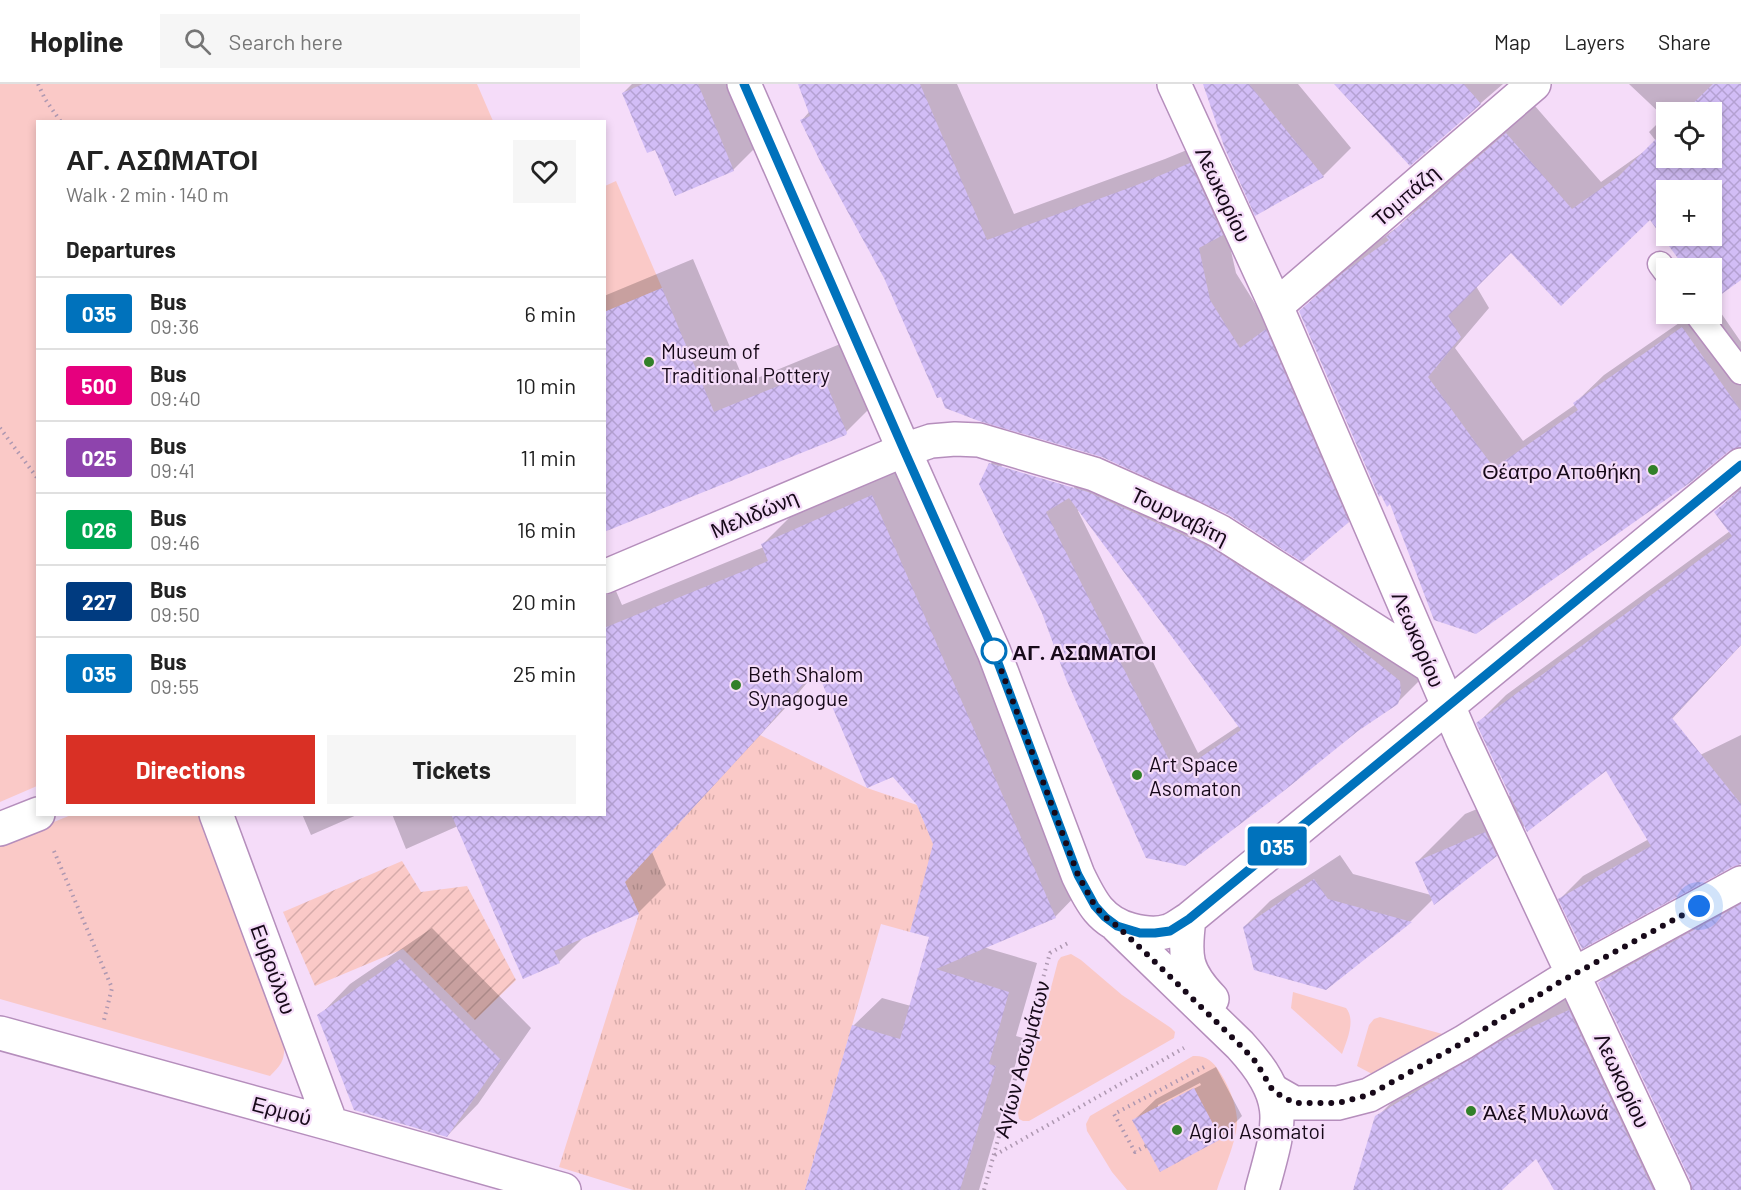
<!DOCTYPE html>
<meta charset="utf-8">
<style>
:root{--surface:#fff;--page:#f6f6f6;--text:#222;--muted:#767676;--line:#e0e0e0;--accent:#d93025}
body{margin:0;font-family:Barlow,sans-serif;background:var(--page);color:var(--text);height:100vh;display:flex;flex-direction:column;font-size:22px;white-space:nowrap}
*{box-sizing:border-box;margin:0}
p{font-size:20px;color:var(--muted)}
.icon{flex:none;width:33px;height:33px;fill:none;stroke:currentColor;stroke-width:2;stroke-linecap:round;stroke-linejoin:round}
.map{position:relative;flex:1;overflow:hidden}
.details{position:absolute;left:36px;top:36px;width:570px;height:696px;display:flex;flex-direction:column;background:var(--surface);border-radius:0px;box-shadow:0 3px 9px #0003}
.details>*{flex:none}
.badge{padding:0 12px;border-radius:4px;font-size:21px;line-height:39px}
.controls{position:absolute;left:1656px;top:18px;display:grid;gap:12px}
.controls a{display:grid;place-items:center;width:66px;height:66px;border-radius:0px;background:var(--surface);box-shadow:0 3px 9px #0003;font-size:30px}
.you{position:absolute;width:30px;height:30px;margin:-15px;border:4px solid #fff;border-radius:50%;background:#1a73e8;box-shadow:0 0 0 9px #1a73e833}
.map>.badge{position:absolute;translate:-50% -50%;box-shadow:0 0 0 3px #fff}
h2{padding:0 30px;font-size:22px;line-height:54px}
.round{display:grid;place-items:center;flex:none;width:63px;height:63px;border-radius:0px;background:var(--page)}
.head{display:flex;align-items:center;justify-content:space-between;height:102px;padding:0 30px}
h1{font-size:28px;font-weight:700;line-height:45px}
.button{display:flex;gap:12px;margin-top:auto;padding:12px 30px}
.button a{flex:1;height:69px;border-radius:0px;background:var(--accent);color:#fff;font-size:24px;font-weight:700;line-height:69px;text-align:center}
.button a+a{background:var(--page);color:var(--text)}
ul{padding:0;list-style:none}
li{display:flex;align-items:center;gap:18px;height:72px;padding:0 30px;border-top:2px solid var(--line)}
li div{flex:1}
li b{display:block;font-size:22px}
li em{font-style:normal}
li .badge{min-width:66px;font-weight:700;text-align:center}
header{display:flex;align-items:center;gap:36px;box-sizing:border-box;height:84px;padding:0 30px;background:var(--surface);border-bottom:2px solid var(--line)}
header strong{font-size:28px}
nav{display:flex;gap:33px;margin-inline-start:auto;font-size:21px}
.search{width:420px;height:54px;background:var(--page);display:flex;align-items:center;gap:15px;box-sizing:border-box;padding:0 21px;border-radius:0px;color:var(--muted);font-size:22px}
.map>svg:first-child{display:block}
.grass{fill:url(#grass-tufts)}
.park{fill:#fac9c7}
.garden{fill:url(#garden-furrows)}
.shadow{fill:#0003;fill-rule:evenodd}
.building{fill:url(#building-cross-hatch);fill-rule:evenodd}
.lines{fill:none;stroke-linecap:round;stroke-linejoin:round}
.service-casing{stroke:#b58ebc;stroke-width:27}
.pedestrian-casing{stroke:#b58ebc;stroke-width:36}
.minor-casing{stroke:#b58ebc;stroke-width:36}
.tertiary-casing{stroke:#b58ebc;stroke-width:36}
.path{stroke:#ae98b1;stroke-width:4;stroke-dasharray:1.5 4.5;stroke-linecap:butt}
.service{stroke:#fff;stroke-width:24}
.pedestrian{stroke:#fff;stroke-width:33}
.minor{stroke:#fff;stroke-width:33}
.tertiary{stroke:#fff;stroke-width:33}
.line-casing{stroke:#fff;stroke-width:14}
.line{stroke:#0072bc;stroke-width:9}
.walk{stroke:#170919;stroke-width:6;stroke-dasharray:0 10.8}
.poi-dot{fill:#328029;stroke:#f5dcf9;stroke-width:2}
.stop-dot{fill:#fff;stroke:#0072bc;stroke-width:3}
.labels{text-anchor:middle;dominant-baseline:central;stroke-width:4.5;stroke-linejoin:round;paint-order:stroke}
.street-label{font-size:21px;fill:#170919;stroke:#f5dcf9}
.poi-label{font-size:21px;fill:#170919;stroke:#f5dcf9;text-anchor:start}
.stop-label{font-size:21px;font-weight:bold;fill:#170919;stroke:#f5dcf9;text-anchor:start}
</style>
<header>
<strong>Hopline</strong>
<div class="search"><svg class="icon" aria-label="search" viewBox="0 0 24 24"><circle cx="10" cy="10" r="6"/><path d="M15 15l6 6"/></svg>Search here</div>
<nav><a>Map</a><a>Layers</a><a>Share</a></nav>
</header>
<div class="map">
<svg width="1741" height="1106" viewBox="0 0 1741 1106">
<defs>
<pattern id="grass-tufts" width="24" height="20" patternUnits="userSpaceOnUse" patternTransform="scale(1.5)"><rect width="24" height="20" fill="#fac9c7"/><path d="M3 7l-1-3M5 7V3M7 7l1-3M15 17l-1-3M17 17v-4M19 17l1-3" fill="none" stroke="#d6abaa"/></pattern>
<pattern id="garden-furrows" width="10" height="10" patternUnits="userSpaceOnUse" patternTransform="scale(1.5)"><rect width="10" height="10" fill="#fac9c7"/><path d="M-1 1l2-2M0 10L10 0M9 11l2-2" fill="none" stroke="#d6abaa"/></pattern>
<pattern id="building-cross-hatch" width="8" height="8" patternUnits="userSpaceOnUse" patternTransform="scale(1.5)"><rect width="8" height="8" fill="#d2bdf6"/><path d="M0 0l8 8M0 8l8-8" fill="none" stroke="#b4a1d2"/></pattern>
</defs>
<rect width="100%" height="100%" fill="#f5dcf9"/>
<path class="grass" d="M760 651 867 704 917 721 934 762 910 848 881 840 805 1106H633L559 1083 639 830 625 798Z"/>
<path class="park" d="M0 0H477L493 37 38 38 37 702 0 718Z
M616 97 662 204 605 228V102Z
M71 731H199L284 959C285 976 282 980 270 992L0 915V760Z
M1071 870 1081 876 1122 911 1171 944 1175 948 1174 954 1029 1037H1023L1019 1035 1018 1029 1058 877 1061 873Z
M1293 908 1346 924C1356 936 1347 956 1342 970L1291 924Z
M1380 933 1450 952 1374 991 1357 982 1369 941 1374 935Z
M1193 972C1205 971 1213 977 1219 987 1228 1000 1236 1019 1237 1035 1238 1055 1223 1086 1217 1106H1127L1112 1088 1087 1047 1086 1040 1090 1032Z"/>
<path class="garden" d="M402 777 421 808 467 802 516 896 475 936 403 865 315 902 283 828Z"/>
<path class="shadow" d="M632 0H728L755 64 733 86 623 9Z
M799 0H957L1014 130 1165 75 1216 54 1226 145 1236 189 1374 411 1348 437 802 36 810 27Z
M1204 0H1298L1351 64 1323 92 1256 130Z
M1336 0H1503L1410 80Z
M1629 0H1741V194L1712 215V184H1687L1651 134 1511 167 1476 202 1489 224 1455 264 1523 357 1576 320 1575 319 1604 291 1692 230H1712V216L1741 258V361L1391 417 1300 228 1329 199 1374 160 1399 142 1416 125 1535 22 1601 98 1649 64 1656 57 1649 48 1664 33ZM1666 28H1712V74H1666ZM1666 106H1712V152H1666Z
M693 175 745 299 850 256 877 317 845 349 604 447V212Z
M1013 357 1110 386 1422 585 1419 597 1397 619 1357 646 1185 780 991 379ZM1002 381 1075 402 1073 405 1001 384ZM1080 426 1240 641 1198 669 1078 427Z
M901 384 1083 804 1055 833 983 863 1037 879 1016 952 1023 954 979 1106H807L853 942 882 914 911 922 931 852 935 760 919 721 818 586 788 621 652 768 666 801 638 829 585 852 559 878 458 742 406 765 392 730H604V512L616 507 622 521 764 463 763 460 791 432Z
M1741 403V561L1641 668 1606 685 1525 741 1496 771 1433 815 1411 837 1325 904 1244 843 1270 817 1340 771 1353 790 1431 811 1417 778 1465 730 1511 711 1478 639 1506 611 1730 447 1716 428Z
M1741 651V779L1560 815 1583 792 1649 755V696Z
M302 730H359L311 751Z
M1741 811V994L1599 899 1622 876Z
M432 844 531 944 478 1020 447 1052 319 932 350 900Z
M1595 902 1682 1088 1693 1101 1741 1042V1106H1555L1536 1072 1500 1106H1354L1377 1033 1403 1007 1526 933Z
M1216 983 1242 1032 1220 1054 1134 1036 1156 1015ZM1200 999 1201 1001 1158 1024V1021Z"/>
<path class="building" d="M643 0H698L734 87 675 112 655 66 647 69 622 9Z
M798 0H920L987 156 1137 101 1190 79 1223 151 1199 164 1210 216 1240 264 1266 245 1349 438 1302 478 1227 430 1102 373 979 337 945 324 941 313 937 314 884 194 821 79 800 36 810 32Z
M1203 0H1249L1324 93 1255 132 1225 65Z
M1334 0H1464L1481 20 1410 82Z
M1713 0H1741V196L1712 217V184H1685L1650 136 1561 222 1511 169 1448 232 1461 253 1428 293 1494 384 1578 326 1573 319 1682 243 1741 327V363L1729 367 1691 398 1476 550 1434 536 1390 420 1387 423 1381 411 1379 413 1299 227 1344 188 1389 156 1386 153 1506 49 1572 125 1619 92 1666 45V74H1712V28H1684ZM1666 106H1712V152H1666Z
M662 204 714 328 820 285 847 349 846 351 604 448V228Z
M989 379 1088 408 1210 463 1324 536 1400 597 1401 609 1398 620 1358 647 1285 706 1185 782 1146 774 1066 595 1042 529 979 400ZM1069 414 1241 646 1176 690 1046 428Z
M1741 405V561L1672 634 1741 720V780L1732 783 1582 865 1558 815 1651 762 1606 687 1527 748 1476 639 1732 452 1714 428Z
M872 411 1056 834 936 885 1009 908 989 980 996 982 960 1106H805L852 941 900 955 929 853 910 848 933 760 917 721 893 693 867 704 816 585 760 651 625 798 639 830 554 867 560 879 523 895 451 730H604V544L768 477 761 460Z
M1485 748 1497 772 1434 821 1415 778Z
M1314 795 1328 815 1412 838 1326 906 1254 886 1243 843Z
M1741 820V1106H1692L1691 1098 1598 899Z
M400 875 501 976 447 1053 354 1026 317 931Z
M1569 926 1653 1106H1554L1536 1075 1502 1106H1353L1375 1032 1499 958Z
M1194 1004 1221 1055 1160 1088 1132 1036Z"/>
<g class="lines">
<g class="service-casing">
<path id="service" d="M1660 180 1666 188
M1697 230 1741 288"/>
</g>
<g class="pedestrian-casing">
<path id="pedestrian" d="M604 493 904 366
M216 730 331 1040
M0 745 38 730
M0 949 331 1040 564 1106"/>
</g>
<g class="minor-casing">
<path id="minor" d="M1174 0 1276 222 1462 654 1674 1106
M1276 222 1534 0
M904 366 931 357 955 355 979 356 1094 390 1191 433 1219 447 1429 581
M1273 1007 1294 1019H1338L1369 1011 1464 958 1558 899 1741 799"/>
</g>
<g class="tertiary-casing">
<path id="tertiary" d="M744 0 904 366 994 568 1078 791C1091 818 1101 838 1131 846 1143 849 1156 851 1168 847 1175 845 1182 839 1189 835L1741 381
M1189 835C1184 873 1185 887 1212 915
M1117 842 1240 961C1291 1017 1280 1039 1262 1106"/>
</g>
<path class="path" d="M38 0 45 15 61 38
M0 344 38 395
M54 767 112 904 104 936
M1146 1062 1135 1068 1114 1030 1204 983
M995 1071 1184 964
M984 1106 1050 869 1070 858"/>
<use href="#service" class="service"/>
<use href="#pedestrian" class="pedestrian"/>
<use href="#minor" class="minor"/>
<use href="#tertiary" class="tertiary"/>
</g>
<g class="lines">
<g class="line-casing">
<path id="line" d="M744 0 904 366 994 568 1078 791 1095 822 1105 833 1117 842 1140 849H1155L1170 847 1189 835 1741 381"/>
</g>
<use href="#line" class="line"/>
<path class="walk" d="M994 567 1078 791 1095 822 1105 833 1117 842 1151 874 1240 961 1256 978 1273 1007 1294 1019H1338L1369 1011 1464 958 1558 899 1699 822"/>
</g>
<g class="poi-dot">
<circle cx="649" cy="278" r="6"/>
<circle cx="1653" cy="386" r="6"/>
<circle cx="736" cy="601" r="6"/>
<circle cx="1137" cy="691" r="6"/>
<circle cx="1471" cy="1027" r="6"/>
<circle cx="1177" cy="1046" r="6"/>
</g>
<circle class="stop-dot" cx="994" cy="567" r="12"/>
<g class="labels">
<g class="street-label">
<text transform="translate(1224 110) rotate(65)">Λεωκορίου</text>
<text transform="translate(1405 111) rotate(-41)">Τομπάζη</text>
<text transform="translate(754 429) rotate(-23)">Μελιδώνη</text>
<text transform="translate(1180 431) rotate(26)">Τουρναβίτη</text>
<text transform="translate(1419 555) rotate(67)">Λεωκορίου</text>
<text transform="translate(274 885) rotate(70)">Ευβούλου</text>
<text transform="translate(1021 975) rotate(-75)">Αγίων Ασωμάτων</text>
<text transform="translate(1623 996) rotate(65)">Λεωκορίου</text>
<text transform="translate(282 1026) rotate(15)">Ερμού</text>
</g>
<g class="poi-label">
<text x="661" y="266">Museum of<tspan x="661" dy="24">Traditional Pottery</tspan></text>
<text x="1641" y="386" text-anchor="end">Θέατρο Αποθήκη</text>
<text x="748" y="589">Beth Shalom<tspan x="748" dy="24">Synagogue</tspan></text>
<text x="1149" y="679">Art Space<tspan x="1149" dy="24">Asomaton</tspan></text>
<text x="1483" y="1027">Άλεξ Μυλωνά</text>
<text x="1189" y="1046">Agioi Asomatoi</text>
</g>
<g class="stop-label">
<text x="1012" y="567">ΑΓ. ΑΣΩΜΑΤΟΙ</text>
</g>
</g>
</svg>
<div class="controls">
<a><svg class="icon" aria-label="locate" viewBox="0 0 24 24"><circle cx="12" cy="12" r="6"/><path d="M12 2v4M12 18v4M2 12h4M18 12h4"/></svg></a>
<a>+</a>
<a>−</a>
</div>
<div class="you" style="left:1699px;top:822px"></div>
<b class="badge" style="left:1277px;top:762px;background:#0072bc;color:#fff">035</b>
<section class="details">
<div class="head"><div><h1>ΑΓ. ΑΣΩΜΑΤΟΙ</h1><p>Walk · 2 min · 140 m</p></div><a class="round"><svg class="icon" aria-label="heart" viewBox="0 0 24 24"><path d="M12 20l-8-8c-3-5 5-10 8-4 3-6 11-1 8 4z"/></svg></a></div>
<h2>Departures</h2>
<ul>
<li><span class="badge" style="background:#0072bc;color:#fff">035</span><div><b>Bus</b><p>09:36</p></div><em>6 min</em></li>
<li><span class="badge" style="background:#e6007e;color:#fff">500</span><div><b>Bus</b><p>09:40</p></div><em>10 min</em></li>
<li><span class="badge" style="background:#8e44ad;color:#fff">025</span><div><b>Bus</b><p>09:41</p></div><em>11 min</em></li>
<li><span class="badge" style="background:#00a651;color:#fff">026</span><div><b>Bus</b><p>09:46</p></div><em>16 min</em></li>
<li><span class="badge" style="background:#003b80;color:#fff">227</span><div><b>Bus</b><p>09:50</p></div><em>20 min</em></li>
<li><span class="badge" style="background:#0072bc;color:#fff">035</span><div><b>Bus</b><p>09:55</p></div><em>25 min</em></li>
</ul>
<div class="button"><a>Directions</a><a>Tickets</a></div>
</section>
</div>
